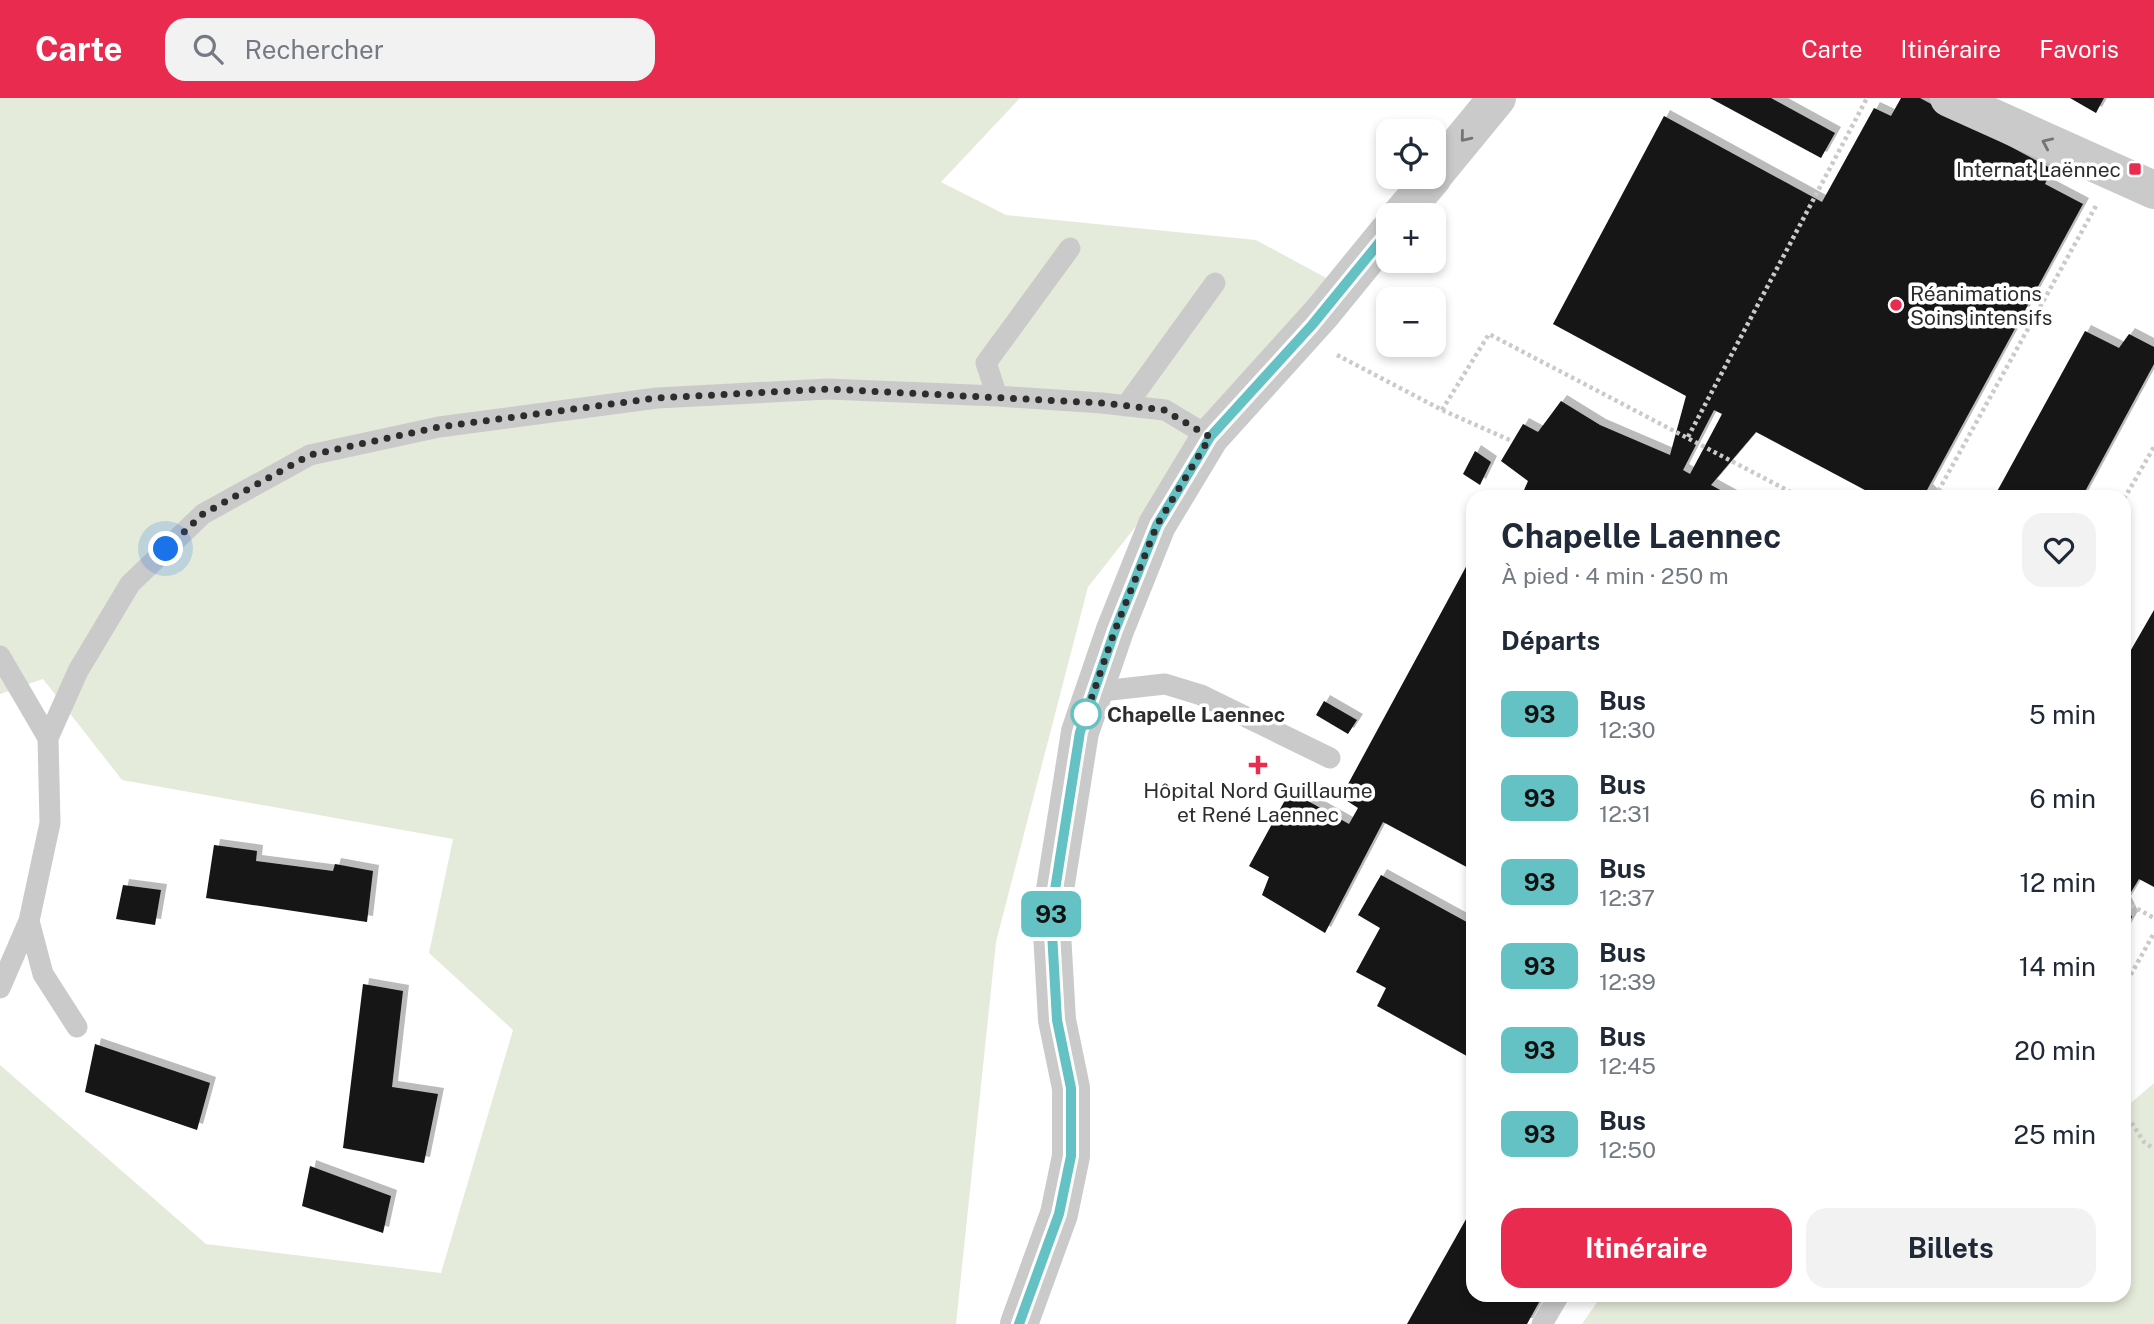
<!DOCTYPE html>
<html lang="fr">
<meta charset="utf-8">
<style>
:root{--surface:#fff;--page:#f2f2f3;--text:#1f2937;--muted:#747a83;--accent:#e82b4e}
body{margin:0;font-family:"Public Sans",sans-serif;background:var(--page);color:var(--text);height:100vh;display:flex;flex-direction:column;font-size:26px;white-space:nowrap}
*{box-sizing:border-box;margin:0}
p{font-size:23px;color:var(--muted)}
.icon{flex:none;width:38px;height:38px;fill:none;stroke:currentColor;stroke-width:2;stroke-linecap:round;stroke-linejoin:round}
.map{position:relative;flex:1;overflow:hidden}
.drawer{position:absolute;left:1466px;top:392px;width:665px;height:812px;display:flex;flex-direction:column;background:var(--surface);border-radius:21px;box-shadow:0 4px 10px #0003}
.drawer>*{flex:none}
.badge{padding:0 14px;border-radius:10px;font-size:24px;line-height:46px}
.controls{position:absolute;left:1376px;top:21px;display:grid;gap:14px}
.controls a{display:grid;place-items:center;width:70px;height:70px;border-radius:14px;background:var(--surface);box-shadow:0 4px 10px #0003;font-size:35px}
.you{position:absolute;width:35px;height:35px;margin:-18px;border:5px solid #fff;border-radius:50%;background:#1a73e8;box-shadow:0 0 0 10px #1a73e833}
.map>.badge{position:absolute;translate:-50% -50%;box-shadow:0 0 0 4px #fff}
h2{padding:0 35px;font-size:26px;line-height:63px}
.round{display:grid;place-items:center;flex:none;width:74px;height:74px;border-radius:21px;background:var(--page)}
.headline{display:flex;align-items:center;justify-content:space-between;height:119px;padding:0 35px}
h1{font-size:33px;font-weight:700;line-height:52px}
.cta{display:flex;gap:14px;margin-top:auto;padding:14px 35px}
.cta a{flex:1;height:80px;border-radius:21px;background:var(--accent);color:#fff;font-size:28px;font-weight:700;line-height:80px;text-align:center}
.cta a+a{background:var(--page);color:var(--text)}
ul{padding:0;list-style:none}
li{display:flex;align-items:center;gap:21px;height:84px;padding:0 35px}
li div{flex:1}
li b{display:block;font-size:26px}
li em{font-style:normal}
li .badge{min-width:77px;font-weight:700;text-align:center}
header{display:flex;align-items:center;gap:42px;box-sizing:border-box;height:98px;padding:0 35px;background:var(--accent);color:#fff}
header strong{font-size:33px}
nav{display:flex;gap:38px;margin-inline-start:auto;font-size:24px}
.search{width:490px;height:63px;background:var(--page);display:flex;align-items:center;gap:18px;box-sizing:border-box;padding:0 24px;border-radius:21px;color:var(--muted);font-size:26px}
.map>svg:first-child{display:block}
.green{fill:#e5ebda}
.building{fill:#141414;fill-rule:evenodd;filter:url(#shadow)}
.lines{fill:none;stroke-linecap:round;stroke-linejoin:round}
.path{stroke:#cacaca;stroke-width:4.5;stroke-dasharray:3.5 3.5;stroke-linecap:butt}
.lane{stroke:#cacaca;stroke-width:21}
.street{stroke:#cacaca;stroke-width:38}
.oneway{stroke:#747474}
.line-casing{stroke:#fff;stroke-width:16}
.line{stroke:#65c2c4;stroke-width:10}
.walk{stroke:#2d2d2d;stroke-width:7;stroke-dasharray:0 12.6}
.poi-dot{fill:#e82b4e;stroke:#fff;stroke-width:2.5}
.stop-dot{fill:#fff;stroke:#65c2c4;stroke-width:3.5}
.labels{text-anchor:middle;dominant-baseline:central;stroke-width:7;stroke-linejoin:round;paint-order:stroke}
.poi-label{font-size:21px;fill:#2d2d2d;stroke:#fff;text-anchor:end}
.stop-label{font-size:21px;font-weight:bold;fill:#2d2d2d;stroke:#fff;text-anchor:start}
</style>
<header>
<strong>Carte</strong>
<div class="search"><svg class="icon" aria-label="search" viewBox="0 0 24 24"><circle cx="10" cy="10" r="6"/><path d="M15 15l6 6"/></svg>Rechercher</div>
<nav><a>Carte</a><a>Itinéraire</a><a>Favoris</a></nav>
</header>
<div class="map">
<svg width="2154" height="1226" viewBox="0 0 2154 1226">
<defs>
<filter id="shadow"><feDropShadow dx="6" dy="-6" stdDeviation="0" flood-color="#0004"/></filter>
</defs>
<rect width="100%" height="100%" fill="#fff"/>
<path class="green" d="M0 0H1020L941 84 1006 117 1256 142 1330 182 1088 489 996 844 956 1226H0V967L206 1146 441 1175 513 932 429 855 453 741 122 682 43 581 0 596Z
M2154 985V1226H1582L1602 1197H2124L2125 1010Z"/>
<path class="building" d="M1710 0H1771L1835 35 1821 60Z
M1901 0H1920L2052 71 2045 86 2083 106 1927 392 1934 399H1878L1756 334 1711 387 1733 399H1521L1528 383 1501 363 1523 326 1538 334 1561 303 1600 327 1670 357 1686 298 1553 226 1664 18 1822 104 1874 10 1891 18ZM1714 312 1722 316 1690 376 1683 372Z
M2070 0H2104L2096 15Z
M2085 233 2119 250 2129 236 2154 249V266L2082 399H1994Z
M1475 353 1491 364 1480 387 1463 376Z
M1474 454V773L1383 724 1325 835 1262 797 1269 779 1249 768 1290 693 1349 726 1358 710 1341 699Z
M2154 512V789L2139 781 2125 804 2132 819 2124 833V564Z
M1324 603 1357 622 1348 636 1316 617Z
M214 747 257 753 256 763 333 773 335 766 373 773 367 824 206 800Z
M1381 777 1474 828V962L1377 908 1386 890 1356 874 1380 830 1358 817Z
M123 787 161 792 155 827 116 821Z
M363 886 403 893 392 989 438 996 424 1065 343 1050Z
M95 946 210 985 197 1032 85 994Z
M310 1068 391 1098 383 1135 302 1108Z
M1474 1107V1197H1543L1527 1226H1407Z"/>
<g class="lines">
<path class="path" d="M1337 257 1442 312 1512 343
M1442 312 1489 236 1800 399
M1688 339 1867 0
M1935 399 2097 106
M2124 401 2154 349
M2125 804 2154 820
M2124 889 2154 835
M2124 1013 2144 1044 2154 1051"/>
<path class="lane" d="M1070 150 986 265 997 298 1102 305 1165 312 1210 339
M1126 308 1215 185
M0 558 48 640 50 725 29 823 43 876 77 929
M1093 594 1165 586 1201 597 1330 660
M48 640 78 573 130 486 203 416 310 357 439 329 657 300 828 291 997 298
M0 890 29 823
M1542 1226 1559 1197"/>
<path class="street" d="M1949 0 2154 92
M1433 78 1497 0
M1401 117 1433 79
M1019 1226 1059 1116 1071 1058V990L1057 922 1051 817 1080 634 1115 532 1157 427 1210 339 1322 215 1388 134"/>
</g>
<defs><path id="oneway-chevron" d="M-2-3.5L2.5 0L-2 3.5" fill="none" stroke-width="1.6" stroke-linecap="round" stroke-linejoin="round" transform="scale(1.75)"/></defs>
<g class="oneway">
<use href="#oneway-chevron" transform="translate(1465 39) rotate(129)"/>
<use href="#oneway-chevron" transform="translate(2047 45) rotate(-156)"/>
</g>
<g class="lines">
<g class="line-casing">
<path id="line" d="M1019 1226 1059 1116 1071 1058V990L1057 922 1051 817 1080 634 1115 532 1157 427 1200 356 1210 339 1312 227 1388 134"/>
</g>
<use href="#line" class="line"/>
<path class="walk" d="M166 451 203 416 310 357 439 329 657 300 828 291 1102 305 1164 312 1210 339 1157 427 1115 532 1086 616"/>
</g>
<g class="poi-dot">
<rect x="2128" y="64" width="14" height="14" rx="3.5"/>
<circle cx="1896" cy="207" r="7"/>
<path d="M1254.5 656.5h7v7h7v7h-7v7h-7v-7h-7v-7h7z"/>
</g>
<circle class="stop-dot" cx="1086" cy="616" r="14"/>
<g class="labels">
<g class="poi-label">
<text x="2121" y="71">Internat Laënnec</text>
<text x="1910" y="195" text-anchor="start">Réanimations<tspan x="1910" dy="24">Soins intensifs</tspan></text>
<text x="1258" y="692" text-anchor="middle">Hôpital Nord Guillaume<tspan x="1258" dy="24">et René Laennec</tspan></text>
</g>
<g class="stop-label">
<text x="1107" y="616">Chapelle Laennec</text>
</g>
</g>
</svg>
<div class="controls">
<a><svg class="icon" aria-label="locate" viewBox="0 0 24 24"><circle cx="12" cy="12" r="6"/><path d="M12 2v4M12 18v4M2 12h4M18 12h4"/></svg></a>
<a>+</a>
<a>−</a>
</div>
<div class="you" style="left:166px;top:451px"></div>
<b class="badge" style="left:1051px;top:816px;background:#65c2c4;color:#111">93</b>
<section class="drawer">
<div class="headline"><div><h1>Chapelle Laennec</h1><p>À pied · 4 min · 250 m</p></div><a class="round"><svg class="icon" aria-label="heart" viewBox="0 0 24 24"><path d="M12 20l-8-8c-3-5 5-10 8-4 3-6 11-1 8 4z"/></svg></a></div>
<h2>Départs</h2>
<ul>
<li><span class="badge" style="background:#65c2c4;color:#111">93</span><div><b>Bus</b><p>12:30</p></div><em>5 min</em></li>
<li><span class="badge" style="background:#65c2c4;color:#111">93</span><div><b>Bus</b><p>12:31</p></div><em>6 min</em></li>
<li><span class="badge" style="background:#65c2c4;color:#111">93</span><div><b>Bus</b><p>12:37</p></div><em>12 min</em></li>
<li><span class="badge" style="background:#65c2c4;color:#111">93</span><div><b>Bus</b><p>12:39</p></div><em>14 min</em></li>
<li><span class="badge" style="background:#65c2c4;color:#111">93</span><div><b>Bus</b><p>12:45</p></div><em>20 min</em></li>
<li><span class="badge" style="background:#65c2c4;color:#111">93</span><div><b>Bus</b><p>12:50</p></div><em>25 min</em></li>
</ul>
<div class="cta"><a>Itinéraire</a><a>Billets</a></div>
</section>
</div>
